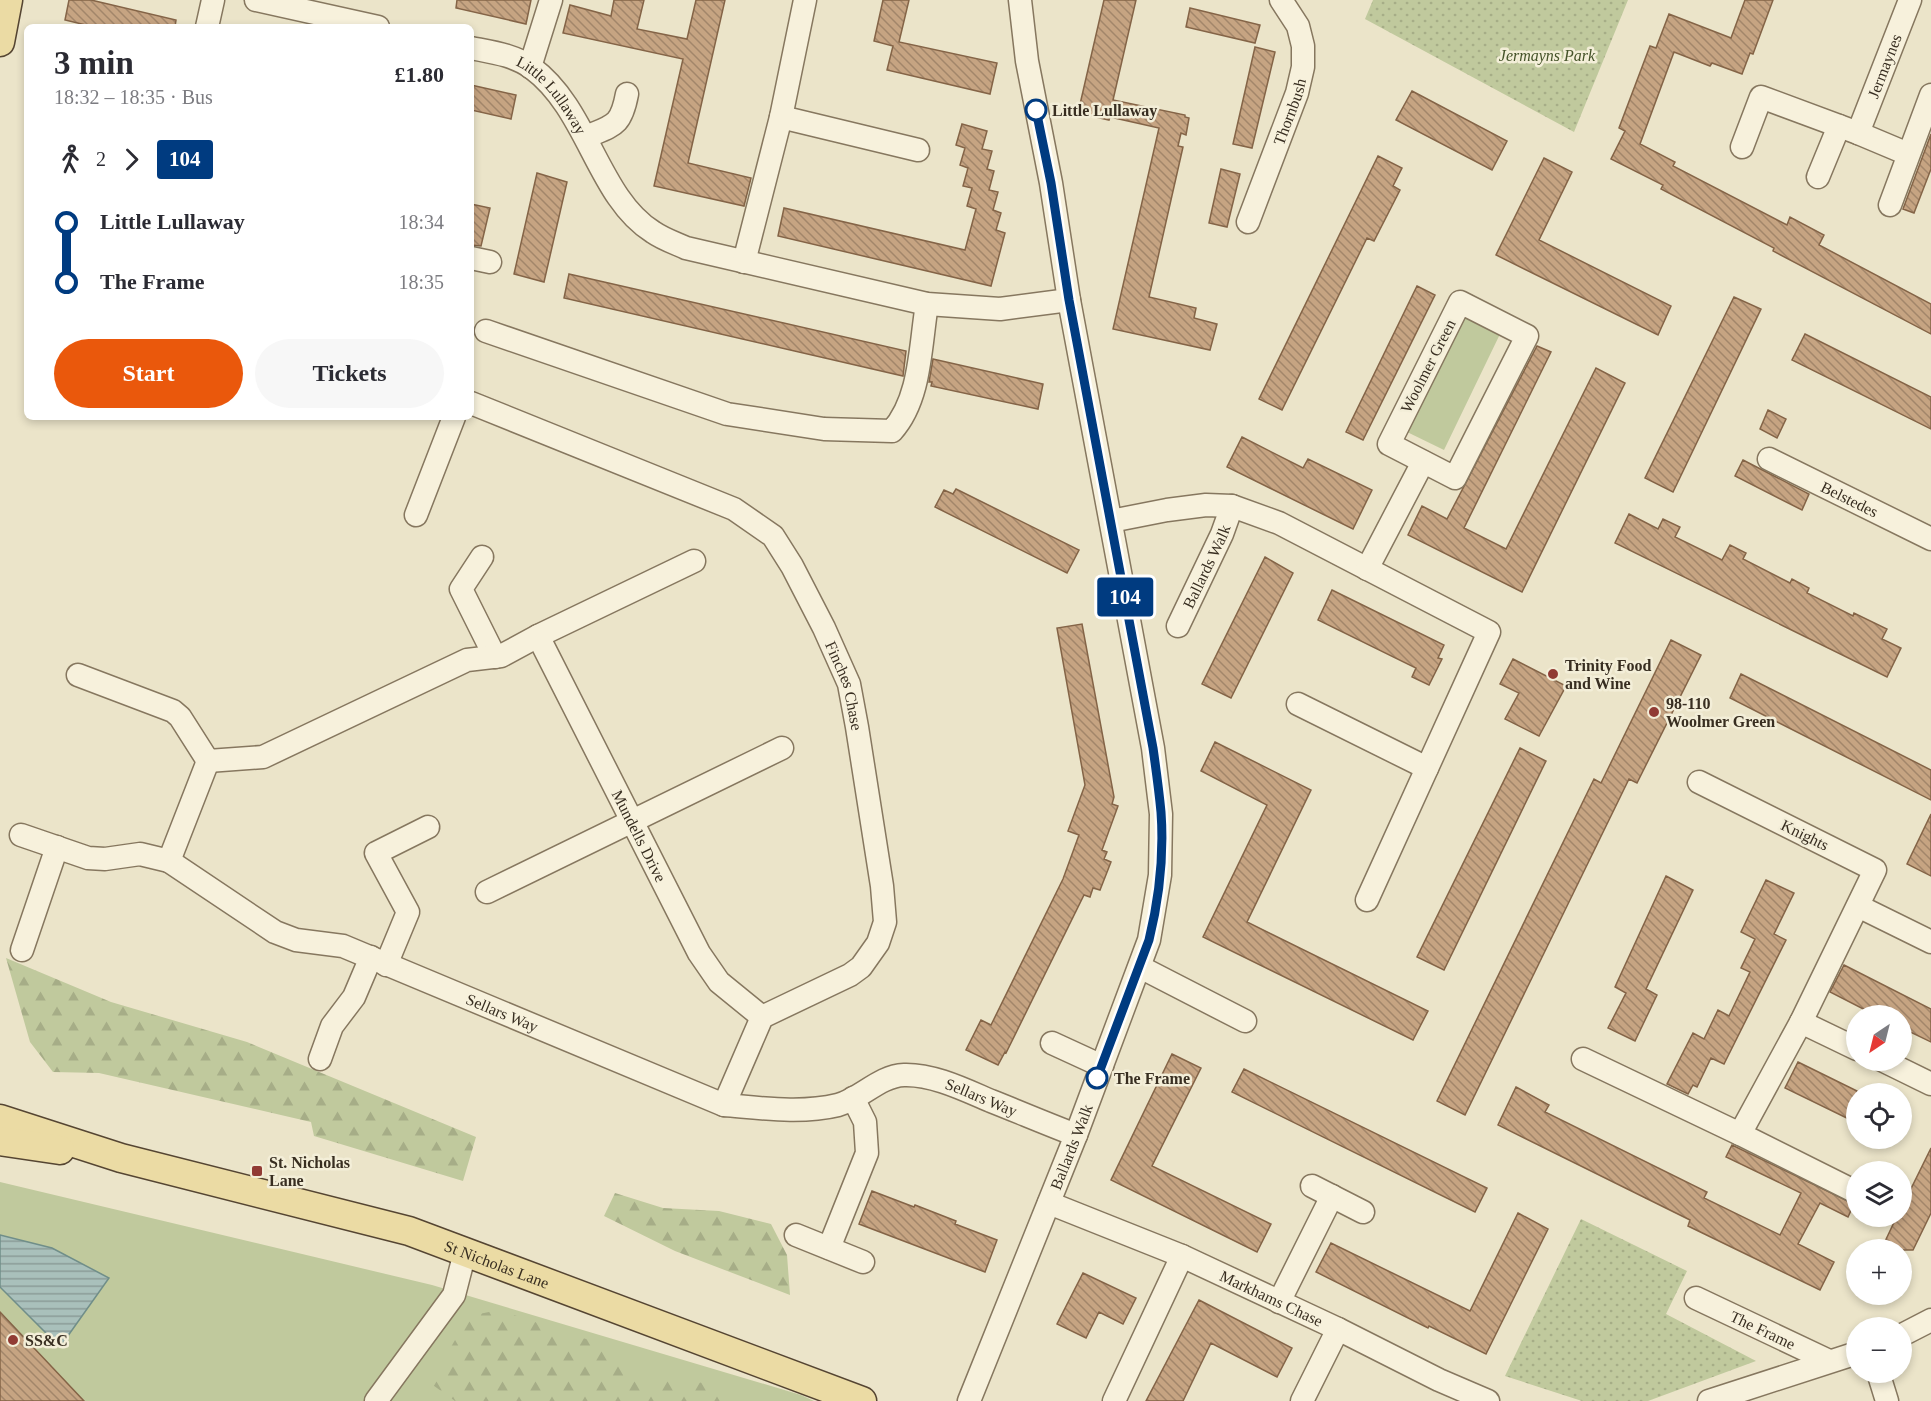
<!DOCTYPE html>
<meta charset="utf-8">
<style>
:root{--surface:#fff;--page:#f7f7f7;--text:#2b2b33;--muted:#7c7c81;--accent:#ea580c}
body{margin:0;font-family:"Times New Roman",serif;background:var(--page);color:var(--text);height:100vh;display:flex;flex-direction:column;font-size:22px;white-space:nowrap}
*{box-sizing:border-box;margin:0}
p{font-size:20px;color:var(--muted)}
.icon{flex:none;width:33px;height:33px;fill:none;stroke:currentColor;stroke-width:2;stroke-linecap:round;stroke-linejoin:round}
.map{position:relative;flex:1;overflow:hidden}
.sheet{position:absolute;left:24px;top:24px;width:450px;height:396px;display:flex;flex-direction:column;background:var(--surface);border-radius:9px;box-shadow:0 3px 9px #0003}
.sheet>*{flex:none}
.badge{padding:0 12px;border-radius:4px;font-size:21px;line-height:39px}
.needle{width:39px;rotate:215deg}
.buttons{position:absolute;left:1846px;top:1005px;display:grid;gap:12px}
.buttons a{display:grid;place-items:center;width:66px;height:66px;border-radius:50%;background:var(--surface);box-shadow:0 3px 9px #0003;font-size:30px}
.map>.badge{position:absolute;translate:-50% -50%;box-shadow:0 0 0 3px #fff}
.legs{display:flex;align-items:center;gap:9px;height:66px;padding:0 30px;font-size:20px}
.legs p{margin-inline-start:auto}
.summary{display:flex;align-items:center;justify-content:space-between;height:102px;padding:0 30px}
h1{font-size:33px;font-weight:700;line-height:45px}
.cta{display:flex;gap:12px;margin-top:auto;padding:12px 30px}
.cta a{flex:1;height:69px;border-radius:36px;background:var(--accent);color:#fff;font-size:24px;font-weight:700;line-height:69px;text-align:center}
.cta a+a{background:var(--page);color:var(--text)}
ul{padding:0 30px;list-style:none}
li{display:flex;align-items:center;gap:21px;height:60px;font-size:22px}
li i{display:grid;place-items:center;width:9px;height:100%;margin:0 8px;background:currentColor}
li i::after{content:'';width:15px;height:15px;margin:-8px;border:4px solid;border-radius:50%;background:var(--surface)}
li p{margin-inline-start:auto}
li:first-child i{background:linear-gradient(#0000 50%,currentColor 0)}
li:last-child i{background:linear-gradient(currentColor 50%,#0000 0)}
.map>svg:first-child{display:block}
.green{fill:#c0c99d}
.forest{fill:url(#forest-firs)}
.park{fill:url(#park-dots)}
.water{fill:url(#water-rules);stroke:#708e89;stroke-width:1.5}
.building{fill:url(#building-back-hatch);stroke:#846447;stroke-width:1.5}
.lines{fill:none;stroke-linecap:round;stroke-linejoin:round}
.minor-casing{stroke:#86775f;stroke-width:25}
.major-casing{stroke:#554532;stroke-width:31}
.minor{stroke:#f7f1dc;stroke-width:22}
.major{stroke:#ebdba4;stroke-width:28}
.line-1-casing{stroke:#fff;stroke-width:14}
.line-1{stroke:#003b80;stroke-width:9}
.stop-1-dot{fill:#fff;stroke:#003b80;stroke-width:3}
.poi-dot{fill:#913b34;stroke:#f3eed8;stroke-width:2}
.labels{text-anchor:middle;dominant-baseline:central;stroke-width:5;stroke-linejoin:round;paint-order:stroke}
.park-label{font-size:16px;font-style:italic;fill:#455329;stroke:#f3eed8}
.street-label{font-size:16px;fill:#382e21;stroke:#f3eed8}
.stop-label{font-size:16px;font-weight:bold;fill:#382e21;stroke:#f3eed8;text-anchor:start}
.poi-label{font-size:16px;font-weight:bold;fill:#382e21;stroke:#f3eed8;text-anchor:start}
</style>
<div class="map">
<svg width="1931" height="1401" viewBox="0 0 1931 1401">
<defs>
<pattern id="forest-firs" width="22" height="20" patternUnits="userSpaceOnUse" patternTransform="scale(1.5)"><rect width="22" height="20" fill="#c0c99d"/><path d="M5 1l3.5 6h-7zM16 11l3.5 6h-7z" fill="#a6ad87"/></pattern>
<pattern id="park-dots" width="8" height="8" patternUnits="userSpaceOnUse" patternTransform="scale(1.5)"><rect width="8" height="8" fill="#c0c99d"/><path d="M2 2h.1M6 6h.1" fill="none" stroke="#a6ad87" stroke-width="1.8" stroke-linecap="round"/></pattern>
<pattern id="water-rules" width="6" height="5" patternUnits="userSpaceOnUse" patternTransform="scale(1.5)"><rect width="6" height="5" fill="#a9c0bb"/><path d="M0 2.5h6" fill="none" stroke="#8b9c98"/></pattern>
<pattern id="building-back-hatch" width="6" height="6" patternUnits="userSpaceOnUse" patternTransform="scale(1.5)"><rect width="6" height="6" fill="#c6a482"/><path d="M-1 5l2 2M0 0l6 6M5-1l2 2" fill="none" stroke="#a2866a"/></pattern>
</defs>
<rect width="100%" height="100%" fill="#ebe4c9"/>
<path class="green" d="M1463 313 1501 332 1444 450 1405 431Z
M0 1182 432 1285 801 1395 814 1401H0Z"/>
<path class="forest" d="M6 958 111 1002 247 1042 476 1137 463 1181 314 1136 311 1122 99 1073 53 1072 30 1042Z
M615 1193 663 1208 719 1211 771 1224 787 1255 790 1295 675 1251 604 1216Z
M499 1310 622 1351 633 1379 708 1383 721 1401H455L430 1383 469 1316Z"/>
<path class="park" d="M1373 0H1628L1574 132 1365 19Z
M1581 1219 1687 1271 1666 1314 1756 1361 1648 1401H1582L1505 1376Z"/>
<path class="water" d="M0 1235 52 1248 109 1278 60 1347 0 1287Z"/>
<path class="building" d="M69 0H91L176 20 175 27H94L65 20Z
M457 0H531L526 24 456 8Z
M614 0H644L637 29 687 39 696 0H725L688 163 751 178 744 206 654 186 683 59 563 33 570 5 611 16Z
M883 0H909L899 42 997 63 990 94 887 70 893 46 874 41Z
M1104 0H1136L1113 100 1185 115V117L1189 118 1186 135 1181 133 1178 146 1183 147 1149 297 1196 308 1194 318 1217 324 1210 350 1113 329 1159 128 1110 117 1109 120 1078 113Z
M1745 0H1773L1753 54 1750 53 1742 74 1712 63 1710 66 1674 52 1640 144 1675 162 1673 166 1787 225 1790 217 1824 235 1819 245 1931 304V334L1773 251 1774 248 1661 189 1663 185 1611 159 1625 131 1619 128 1650 46 1656 48 1669 14 1731 38Z
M1190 8 1260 25 1255 43 1186 27Z
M1255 47 1275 52 1252 148 1233 144Z
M471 85 516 95 511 119 471 110Z
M1412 91 1507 141 1492 170 1396 120Z
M962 124 987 131 982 149 992 151 987 169 994 171 989 190 998 192 993 210 1001 213 996 230 1005 233 991 286 778 236 784 208 965 250 976 209 967 206 972 188 963 186 968 168 960 165 965 148 956 145Z
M1931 134V169L1914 213 1903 209Z
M1378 156 1402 168 1393 186 1400 190 1374 241 1367 238 1282 410 1259 399Z
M1544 158 1572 172 1539 240 1671 306 1658 335 1496 255Z
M1221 169 1240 174 1227 227 1209 223Z
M537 173 567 182 544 282 514 274Z
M471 204 490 208 481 246 471 245Z
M569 274 906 351 903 376 564 298Z
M1417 286 1435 295 1363 440 1346 432Z
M1734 297 1761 309 1673 492 1645 478Z
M1805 334 1931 397V429L1792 360Z
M1537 346 1551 352 1464 528 1506 549 1596 368 1625 383 1522 592 1408 535 1422 506 1447 519Z
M933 359 1043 384 1038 409 931 386 932 382H929Z
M1768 410 1786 419 1777 438 1760 429Z
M1242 437 1303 468 1308 459 1372 490 1353 529 1227 467Z
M1743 460 1809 494 1802 510 1735 476Z
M956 489 1079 550 1067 573 935 507 944 490 953 494Z
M1629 514 1658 529 1663 519 1680 527 1675 537 1722 560 1730 545 1746 553 1743 559 1790 583 1792 579 1809 588 1807 593 1853 616 1854 613 1887 629 1882 639 1901 648 1887 677 1615 543Z
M1265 557 1293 573 1231 698 1202 684Z
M1332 590 1444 645 1438 658 1442 659 1429 685 1412 677 1416 668 1318 620Z
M1082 624 1114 797 1112 804 1118 806 1102 850 1107 852 1104 859 1111 862 1100 890 1093 888 1090 897 1084 895 1006 1053 1005 1052 998 1065 966 1050 981 1020 991 1025 1063 879 1079 835 1068 831 1085 785 1057 628Z
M1671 640 1701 655 1637 783 1629 779 1465 1115 1437 1101 1594 779 1601 783Z
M1513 659 1566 686 1539 736 1505 719 1519 693 1500 684Z
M1741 674 1931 770V800L1730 698Z
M1215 742 1311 790 1247 922 1428 1011 1413 1040 1203 937 1267 805 1201 771Z
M1520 748 1546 761 1444 970 1417 957Z
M1931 814V876L1907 864Z
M1666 876 1693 890 1646 989 1657 995 1635 1041 1608 1028 1626 993 1615 987Z
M1766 880 1794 893 1774 934 1786 940 1724 1064 1711 1058 1697 1087 1693 1085 1688 1094 1667 1084 1693 1033 1704 1039 1718 1010 1729 1016 1750 972 1741 968 1755 939 1741 932Z
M1844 965 1931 1009V1042L1902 1028V1016H1877L1830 992Z
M1172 1054 1201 1068 1152 1166 1271 1224 1257 1252 1111 1180Z
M1798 1062 1857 1091V1123L1785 1088Z
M1244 1069 1487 1188 1475 1212 1232 1092Z
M1516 1087 1549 1105 1545 1112 1707 1192 1704 1198 1780 1235 1801 1193 1726 1157 1732 1145 1854 1204 1848 1217 1820 1203 1798 1244 1834 1262 1820 1290 1688 1226 1690 1220 1498 1125Z
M1931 1148V1213L1913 1250H1881L1897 1216H1902V1207Z
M872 1191 914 1207 915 1205 956 1221 955 1224 997 1240 985 1272 859 1224Z
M1518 1213 1548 1229 1486 1354 1429 1326 1428 1328 1316 1272 1331 1243 1470 1311Z
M1083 1273 1136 1298 1123 1324 1099 1312 1086 1338 1057 1324Z
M1199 1300 1292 1348 1277 1377 1211 1343 1183 1401H1146Z
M0 1312 84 1401H0Z"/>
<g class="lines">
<g class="minor-casing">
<g id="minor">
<path d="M256 0 378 27"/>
<path d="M207 27 213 0"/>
<path id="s1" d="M471 48C491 52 515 55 532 68 588 109 598 198 653 232 663 239 675 243 686 248L927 304 1000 309 1069 300"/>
<path d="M530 67 551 0"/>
<path d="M781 117 918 150"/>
<path id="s2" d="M1858 133 1910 0"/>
<path d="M586 137C614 125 621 126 627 94"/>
<path d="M1742 147 1761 97 1858 133 1908 154"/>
<path d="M1818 177 1839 126"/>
<path d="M1890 205 1931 95"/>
<path id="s3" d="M1248 222 1297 93 1303 67V46L1298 26 1281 0"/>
<path d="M471 258 490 262"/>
<path d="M744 262 781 117 805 0"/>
<path d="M1460 302 1527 336 1455 478 1389 444Z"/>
<path d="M486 331 727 414 824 429 892 431C921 399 920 346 927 304"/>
<path id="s4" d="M471 403 734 509 773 536 792 566 824 628 849 684 857 727 882 886 885 922 878 943 861 967 850 975 762 1017 724 1105"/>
<path id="s5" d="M1769 459 1931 539"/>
<path d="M416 515 454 417"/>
<path d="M1111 521 1167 510 1206 505 1232 506 1279 523 1489 632 1367 900"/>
<path d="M482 557 461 589 495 657"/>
<path d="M1367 569 1423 462"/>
<path id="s6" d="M1178 626 1222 534 1232 506"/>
<path id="s7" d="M538 636 699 953 719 982 762 1017"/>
<path d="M78 675 173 711 180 717 208 761"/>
<path d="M1298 704 1427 768"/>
<path d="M208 761 263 757 467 660 501 656 538 636 694 561"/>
<path d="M21 835 88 858 105 859 140 854 169 861 208 761"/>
<path id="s8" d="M169 861 275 932 296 940 343 946 724 1105C761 1108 801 1114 838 1105 861 1099 879 1076 904 1075 933 1074 965 1090 991 1101 1019 1112 1047 1124 1076 1135"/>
<path d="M487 892 782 748"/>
<path d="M1858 906 1931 942"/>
<path d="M22 950 57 847"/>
<path d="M386 965 408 912 376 853 428 827"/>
<path d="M1140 967 1245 1021"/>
<path d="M1801 1022 1857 1049"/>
<path d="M1052 1043 1102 1066"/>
<path d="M320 1059 332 1026 354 997 371 957"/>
<path d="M1583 1059 1740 1134 1801 1022 1875 870 1699 782"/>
<path d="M1882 1060 1931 1084"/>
<path d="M1740 1134 1854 1191"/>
<path d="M1312 1186 1363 1212"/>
<path id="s9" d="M1049 1203 1182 1256 1338 1329 1439 1380 1488 1401"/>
<path d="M796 1235 863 1262"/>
<path d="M829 1248 867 1153 865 1122 853 1098"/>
<path id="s10" d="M1696 1298 1829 1361"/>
<path d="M1279 1302 1332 1196"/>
<path d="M1902 1335 1931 1320"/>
<path d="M1878 1372 1887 1401"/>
<path d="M376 1401 454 1295 465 1252"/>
<path id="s11" d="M969 1401 1076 1135 1149 940 1160 875 1161 814 1153 748 1069 300 1051 183 1027 61 1020 0"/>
<path d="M1114 1401 1182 1256"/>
<path d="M1302 1401 1338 1329"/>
<path d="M1709 1401 1857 1353"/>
</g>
</g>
<g class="major-casing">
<g id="major">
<path d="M0 42 8 0"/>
<path id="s12" d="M0 1119 121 1158 409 1231 862 1401"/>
<path d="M0 1141 60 1150"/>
</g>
</g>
<use href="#minor" class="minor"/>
<use href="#major" class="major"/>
</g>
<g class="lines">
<g class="line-1-casing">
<path id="line-1" d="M1036 110 1051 183 1069 300 1153 748C1156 769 1159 791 1161 812 1164 854 1159 899 1149 940L1097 1078"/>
</g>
<use href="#line-1" class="line-1"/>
</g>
<g class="stop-1-dot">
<circle cx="1036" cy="110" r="10"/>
<circle cx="1097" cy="1078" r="10"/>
</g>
<g class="poi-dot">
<circle cx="1553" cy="674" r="6"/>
<circle cx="1654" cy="712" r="6"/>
<rect x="251" y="1165" width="12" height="12" rx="3"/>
<circle cx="13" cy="1340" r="6"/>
</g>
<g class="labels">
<g class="park-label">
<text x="1547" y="55">Jermayns Park</text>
</g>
<g class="street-label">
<text stroke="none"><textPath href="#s2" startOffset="72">Jermaynes</textPath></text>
<text stroke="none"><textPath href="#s1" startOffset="98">Little Lullaway</textPath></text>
<text stroke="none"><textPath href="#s3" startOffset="118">Thornbush</textPath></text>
<text transform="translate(1428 366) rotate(-63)">Woolmer Green</text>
<text stroke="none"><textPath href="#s5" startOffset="90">Belstedes</textPath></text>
<text stroke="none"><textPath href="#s6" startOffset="66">Ballards Walk</textPath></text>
<text stroke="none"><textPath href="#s4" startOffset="498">Finches Chase</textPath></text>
<text stroke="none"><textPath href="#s7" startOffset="224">Mundells Drive</textPath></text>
<text transform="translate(1805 835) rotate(26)">Knights</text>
<text stroke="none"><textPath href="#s8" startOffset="370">Sellars Way</textPath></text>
<text stroke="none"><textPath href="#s8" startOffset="879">Sellars Way</textPath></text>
<text stroke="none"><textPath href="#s11" startOffset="274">Ballards Walk</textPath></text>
<text stroke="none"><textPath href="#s12" startOffset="518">St Nicholas Lane</textPath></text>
<text stroke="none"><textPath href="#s9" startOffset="242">Markhams Chase</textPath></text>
<text stroke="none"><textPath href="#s10" startOffset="74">The Frame</textPath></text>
</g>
<g class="stop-label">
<text x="1052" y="110">Little Lullaway</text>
<text x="1114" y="1078">The Frame</text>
</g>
<g class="poi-label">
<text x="1565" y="665">Trinity Food<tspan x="1565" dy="18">and Wine</tspan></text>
<text x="1666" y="703">98-110<tspan x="1666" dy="18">Woolmer Green</tspan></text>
<text x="269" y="1162">St. Nicholas<tspan x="269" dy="18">Lane</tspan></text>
<text x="25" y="1340">SS&amp;C</text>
</g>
</g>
</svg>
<div class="buttons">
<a><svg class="needle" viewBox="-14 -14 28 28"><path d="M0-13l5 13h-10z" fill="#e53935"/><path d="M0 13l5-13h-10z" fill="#7c7c81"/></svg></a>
<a><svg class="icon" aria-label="locate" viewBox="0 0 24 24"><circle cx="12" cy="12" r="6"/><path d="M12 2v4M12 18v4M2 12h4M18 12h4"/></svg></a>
<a><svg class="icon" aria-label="layers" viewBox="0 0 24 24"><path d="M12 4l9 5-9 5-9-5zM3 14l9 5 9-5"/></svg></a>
<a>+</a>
<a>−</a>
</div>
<b class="badge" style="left:1125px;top:597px;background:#003b80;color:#fff">104</b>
<section class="sheet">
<div class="summary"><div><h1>3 min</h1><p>18:32 – 18:35 · Bus</p></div><b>£1.80</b></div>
<div class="legs"><svg class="icon" aria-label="walk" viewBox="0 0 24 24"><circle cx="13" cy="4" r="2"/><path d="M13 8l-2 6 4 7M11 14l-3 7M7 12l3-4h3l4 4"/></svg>2<svg class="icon" aria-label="forward" viewBox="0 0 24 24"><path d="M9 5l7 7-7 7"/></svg><b class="badge" style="background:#003b80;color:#fff">104</b></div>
<ul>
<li><i style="color:#003b80"></i><b>Little Lullaway</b><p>18:34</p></li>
<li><i style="color:#003b80"></i><b>The Frame</b><p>18:35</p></li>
</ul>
<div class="cta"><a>Start</a><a>Tickets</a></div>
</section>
</div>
